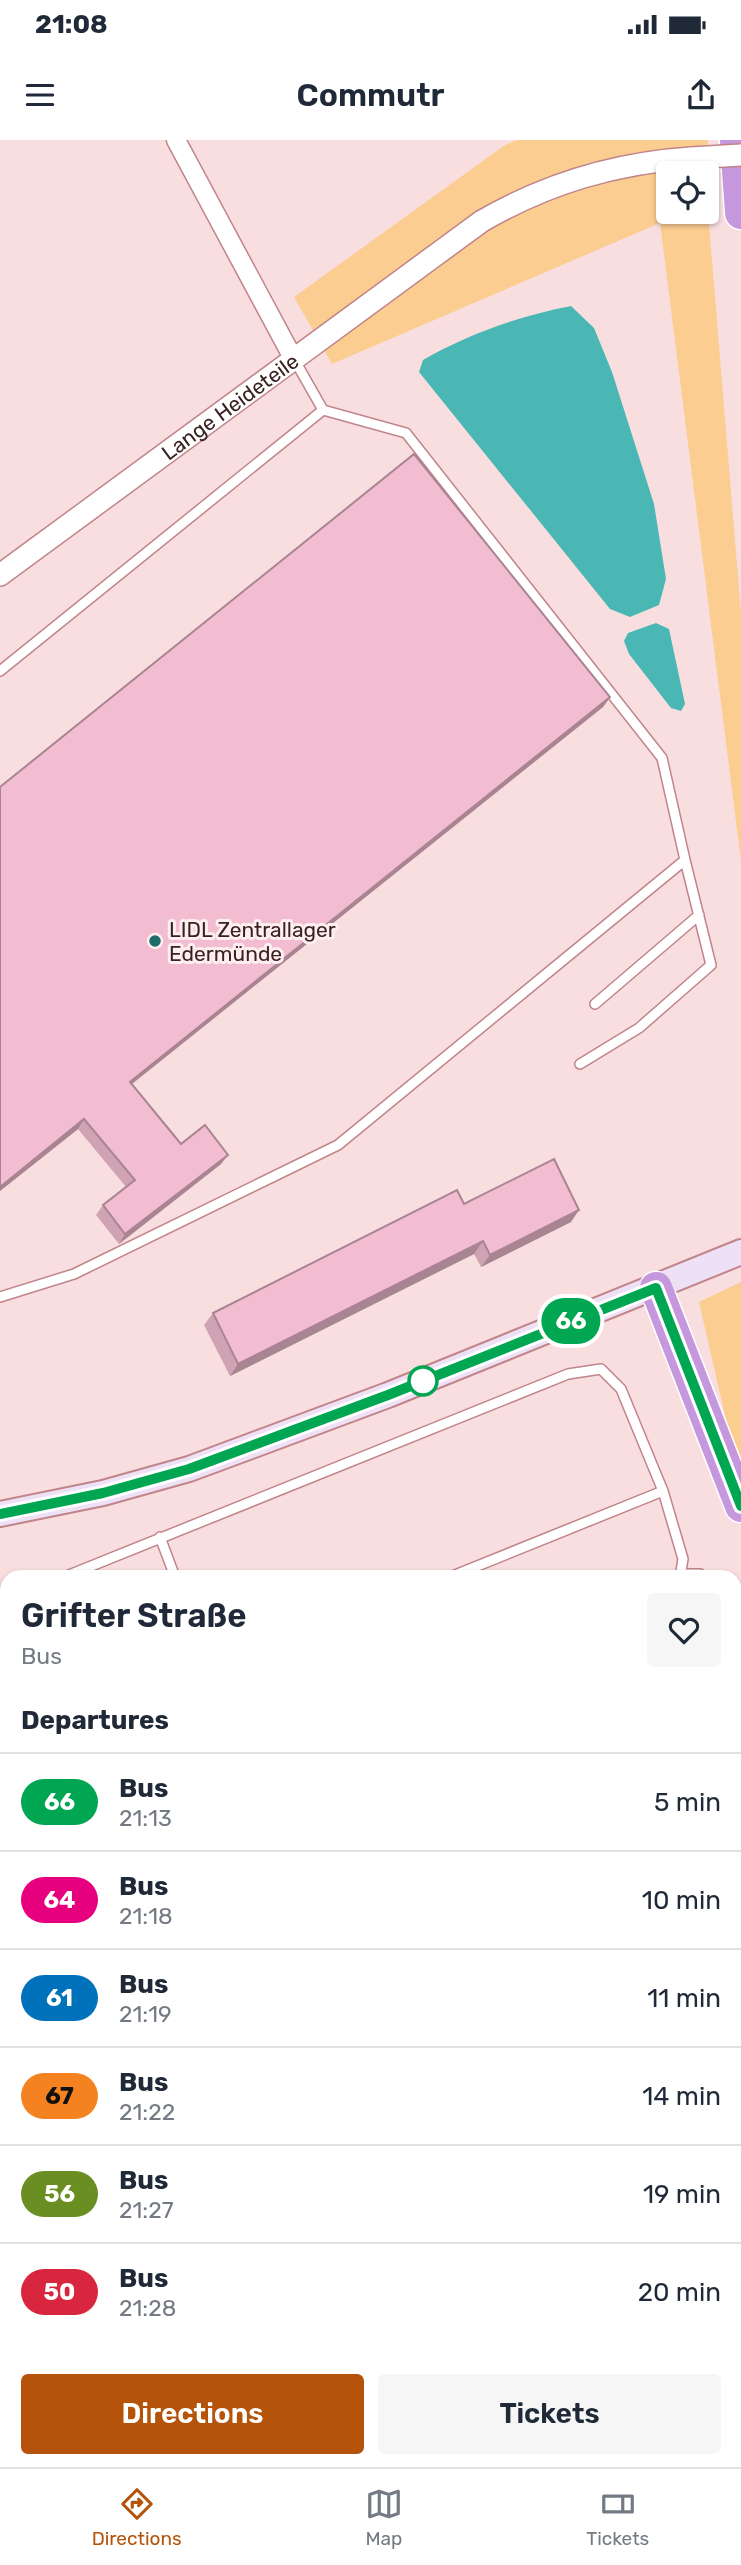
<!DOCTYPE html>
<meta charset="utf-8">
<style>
:root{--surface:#fff;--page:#f6f6f7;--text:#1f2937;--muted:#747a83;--line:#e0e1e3;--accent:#b45309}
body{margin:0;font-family:Rubik,sans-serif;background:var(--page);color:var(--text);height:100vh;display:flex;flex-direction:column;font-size:26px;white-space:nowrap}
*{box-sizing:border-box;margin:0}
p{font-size:23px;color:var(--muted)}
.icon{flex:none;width:38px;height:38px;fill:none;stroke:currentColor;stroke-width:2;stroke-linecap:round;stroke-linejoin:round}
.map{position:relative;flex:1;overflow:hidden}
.side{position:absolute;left:0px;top:1430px;width:742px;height:898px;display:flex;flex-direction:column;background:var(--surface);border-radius:21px 21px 0 0;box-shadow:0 2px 5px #0004}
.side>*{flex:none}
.badge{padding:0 14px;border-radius:23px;font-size:24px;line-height:46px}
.fabs{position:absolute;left:656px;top:21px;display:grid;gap:14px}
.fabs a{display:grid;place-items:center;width:63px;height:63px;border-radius:7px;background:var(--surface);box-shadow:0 2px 5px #0004;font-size:35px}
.map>.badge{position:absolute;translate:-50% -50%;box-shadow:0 0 0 4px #fff}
h2{padding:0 21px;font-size:26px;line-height:63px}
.round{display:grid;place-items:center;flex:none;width:74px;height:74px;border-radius:7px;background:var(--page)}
.summary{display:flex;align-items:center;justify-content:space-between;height:119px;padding:0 21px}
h1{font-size:33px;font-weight:600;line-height:52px}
.cta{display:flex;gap:14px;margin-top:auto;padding:14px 21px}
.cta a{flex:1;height:80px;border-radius:7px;background:var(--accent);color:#fff;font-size:28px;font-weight:600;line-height:80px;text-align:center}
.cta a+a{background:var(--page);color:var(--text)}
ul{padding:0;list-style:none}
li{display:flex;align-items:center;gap:21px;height:98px;padding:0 21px;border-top:2px solid var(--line)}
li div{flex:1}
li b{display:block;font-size:26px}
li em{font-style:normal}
li .badge{min-width:77px;font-weight:700;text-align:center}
.status{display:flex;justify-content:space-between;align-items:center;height:49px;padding:0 35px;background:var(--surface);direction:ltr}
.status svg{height:19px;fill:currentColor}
header{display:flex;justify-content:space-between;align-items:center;height:91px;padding:0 21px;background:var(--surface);font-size:32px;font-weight:600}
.dock{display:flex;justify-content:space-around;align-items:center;height:98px;border-top:2px solid var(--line);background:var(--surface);font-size:19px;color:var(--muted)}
.dock a{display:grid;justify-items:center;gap:4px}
.dock .current{color:var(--accent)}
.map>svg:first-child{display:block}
.green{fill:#fbcd91;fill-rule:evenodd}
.water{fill:#4ab7b5}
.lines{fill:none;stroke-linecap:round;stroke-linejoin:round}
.service-casing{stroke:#c18489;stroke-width:12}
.minor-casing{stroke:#c18489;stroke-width:21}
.tertiary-casing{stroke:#c18489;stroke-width:24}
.secondary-casing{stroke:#c18489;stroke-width:28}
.motorway-casing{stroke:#fff;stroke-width:35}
.service{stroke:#fff;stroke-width:9}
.minor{stroke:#fff;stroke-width:18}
.tertiary{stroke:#fff;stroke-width:21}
.secondary{stroke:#eee0f5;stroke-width:24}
.motorway{stroke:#c598dd;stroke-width:32}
.tertiary-bridge-casing{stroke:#c18489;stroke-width:24;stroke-linecap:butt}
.tertiary-bridge{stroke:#fff;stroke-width:21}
.wall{fill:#d0a3b4}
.shaded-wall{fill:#a98492}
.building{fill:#f2bdd1;stroke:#a98492;stroke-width:2}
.line-casing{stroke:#fff;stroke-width:16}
.line{stroke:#00a651;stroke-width:10}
.poi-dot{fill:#1f6b6a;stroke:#fdeff0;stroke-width:2.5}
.stop-dot{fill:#fff;stroke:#00a651;stroke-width:3.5}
.labels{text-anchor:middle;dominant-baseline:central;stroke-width:6;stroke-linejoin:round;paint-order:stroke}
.street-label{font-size:21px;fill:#3a2224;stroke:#fdeff0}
.poi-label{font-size:21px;fill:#3a2224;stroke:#fdeff0;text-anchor:start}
</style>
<div class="status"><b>21:08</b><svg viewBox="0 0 49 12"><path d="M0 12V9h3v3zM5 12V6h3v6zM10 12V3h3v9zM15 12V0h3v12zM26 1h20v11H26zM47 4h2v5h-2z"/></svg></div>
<header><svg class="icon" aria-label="menu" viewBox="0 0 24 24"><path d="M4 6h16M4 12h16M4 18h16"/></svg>Commutr<svg class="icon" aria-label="share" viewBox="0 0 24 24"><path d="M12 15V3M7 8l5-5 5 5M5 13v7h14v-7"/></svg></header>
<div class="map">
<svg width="741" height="2327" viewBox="0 0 741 2327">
<rect width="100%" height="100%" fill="#f9dee0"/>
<path class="green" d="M517 0H708V72L741 473V721L660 83 332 224 294 157 505 5ZM668 33H707V72H668Z
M741 1142V1330L735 1319 699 1162Z
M0 2249 7 2257V2320L62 2321 68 2327H0Z"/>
<path class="water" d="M571 166 594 188 612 232 654 364 666 439 659 465 630 477 610 469 419 232 423 220C468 194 519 176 571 166Z
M656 483 669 489 685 564 681 571 671 568 629 514 624 501 628 493Z"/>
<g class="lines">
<g class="service-casing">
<path id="service" d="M0 531 323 270
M595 864 699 775
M580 924 639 888 711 825 685 720
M0 1157 74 1134 338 1005 685 720 662 618 406 293 323 270 294 219
M160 1397 175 1437
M680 1434H700L701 1437
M64 1437 568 1234 601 1229 621 1249 663 1351 683 1419 680 1437
M450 1437 663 1351
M0 1463 7 1460
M0 1506 5 1505
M735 1522 741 1537
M0 1533 7 1538
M735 1926 741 1924
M735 2093 741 2110
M735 2212 741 2209
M158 2320 164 2325 180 2323 182 2320
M318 2327 324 2320"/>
</g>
<g class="minor-casing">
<path id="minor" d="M176 0 293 218
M510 2327 515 2320"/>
</g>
<g class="tertiary-casing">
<g id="tertiary">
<path id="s1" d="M0 435 482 81C548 43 615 23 691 18"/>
<path d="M0 1705 7 1709"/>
<path d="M0 1781 7 1777"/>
<path d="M0 1872 7 1891"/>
<path d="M397 2320 406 2327"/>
</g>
</g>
<g class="secondary-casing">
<path id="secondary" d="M0 1374 103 1353 189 1329 388 1255 741 1112"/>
</g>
<g class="motorway-casing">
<path id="motorway" d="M736 0 741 73
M656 1148 741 1366"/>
</g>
<use href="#service" class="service"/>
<use href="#minor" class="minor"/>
<use href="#tertiary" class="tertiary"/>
<use href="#secondary" class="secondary"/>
<use href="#motorway" class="motorway"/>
<g class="tertiary-bridge-casing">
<path id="tertiary-bridge" d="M691 18 741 15"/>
</g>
<use href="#tertiary-bridge" class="tertiary-bridge"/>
</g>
<path class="wall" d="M610 557 603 567 132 944 181 1004 221 1024 119 1104 96 1075 103 1065 126 1047 78 989 0 1051V647Z
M464 1064 571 1082 481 1127 474 1114 230 1236 204 1185 213 1173Z
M7 1478V1499L2 1498 0 1492V1488Z
M735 1569 741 1584V1623L737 1619 741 1630V1885L735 1887Z
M741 1944V2016L735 2001V1947Z
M144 2320H153L149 2326Z"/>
<path class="shaded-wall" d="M610 557 603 567 123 951 130 942Z
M84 979 78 989 0 1051V1047Z
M228 1015 221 1024 119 1104 125 1094Z
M579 1070 571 1082 481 1127 490 1115Z
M483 1101 474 1114 230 1236 238 1224Z
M7 1492V1499L2 1498Z
M741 1610V1613L737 1619 735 1620 737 1611Z
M741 1877V1885L735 1887V1879Z
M670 2320H730L741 2323V2327H705L686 2321H676L665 2327Z"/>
<path class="building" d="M414 314 610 557 130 942 181 1004 205 985 228 1015 125 1094 103 1065 135 1040 84 979 0 1047V647Z
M554 1019 579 1070 490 1115 483 1101 238 1224 213 1173 457 1050 464 1064Z
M735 1569 741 1584V1610L737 1611 736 1617 741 1630V1877L735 1879Z
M741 1944V1982L735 1966V1947Z
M735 2237H741L740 2324 730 2320H735Z
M229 2320H307L301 2327H223Z
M571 2320H672L669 2327H569Z"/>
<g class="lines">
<g class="line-casing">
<path id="line" d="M0 1374 103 1353 189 1329 388 1255 656 1148 741 1366"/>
</g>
<use href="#line" class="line"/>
</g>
<circle class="poi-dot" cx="155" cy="801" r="7"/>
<circle class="stop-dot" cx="423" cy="1241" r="14"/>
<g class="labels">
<g class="street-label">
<text stroke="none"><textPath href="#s1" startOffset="285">Lange Heideteile</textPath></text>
</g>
<g class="poi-label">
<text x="169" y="789">LIDL Zentrallager<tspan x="169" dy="24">Edermünde</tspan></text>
</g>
</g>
</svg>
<div class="fabs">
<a><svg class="icon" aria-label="locate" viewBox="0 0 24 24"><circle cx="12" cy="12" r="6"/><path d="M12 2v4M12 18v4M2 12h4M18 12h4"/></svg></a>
</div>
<b class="badge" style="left:571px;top:1181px;background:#00a651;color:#fff">66</b>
<section class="side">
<div class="summary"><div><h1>Grifter Straße</h1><p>Bus</p></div><a class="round"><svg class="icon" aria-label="heart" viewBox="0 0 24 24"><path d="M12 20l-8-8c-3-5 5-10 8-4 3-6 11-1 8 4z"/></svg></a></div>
<h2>Departures</h2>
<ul>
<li><span class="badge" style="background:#00a651;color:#fff">66</span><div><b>Bus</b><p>21:13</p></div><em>5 min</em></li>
<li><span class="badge" style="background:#e6007e;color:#fff">64</span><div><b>Bus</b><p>21:18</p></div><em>10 min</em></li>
<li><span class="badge" style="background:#0072bc;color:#fff">61</span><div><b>Bus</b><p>21:19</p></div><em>11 min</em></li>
<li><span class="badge" style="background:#f58220;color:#111">67</span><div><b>Bus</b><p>21:22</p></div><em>14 min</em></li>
<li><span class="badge" style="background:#6b8e23;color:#fff">56</span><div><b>Bus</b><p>21:27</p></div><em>19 min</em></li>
<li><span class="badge" style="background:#d7263d;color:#fff">50</span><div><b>Bus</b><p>21:28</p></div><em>20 min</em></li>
</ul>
<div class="cta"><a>Directions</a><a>Tickets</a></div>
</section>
</div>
<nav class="dock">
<a class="current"><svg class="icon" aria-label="directions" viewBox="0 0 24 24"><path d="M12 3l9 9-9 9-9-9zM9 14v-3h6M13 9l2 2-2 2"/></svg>Directions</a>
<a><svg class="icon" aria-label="map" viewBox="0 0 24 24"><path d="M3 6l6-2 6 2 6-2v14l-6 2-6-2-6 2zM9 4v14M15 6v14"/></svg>Map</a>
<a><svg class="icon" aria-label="tickets" viewBox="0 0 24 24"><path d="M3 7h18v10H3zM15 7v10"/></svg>Tickets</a>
</nav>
